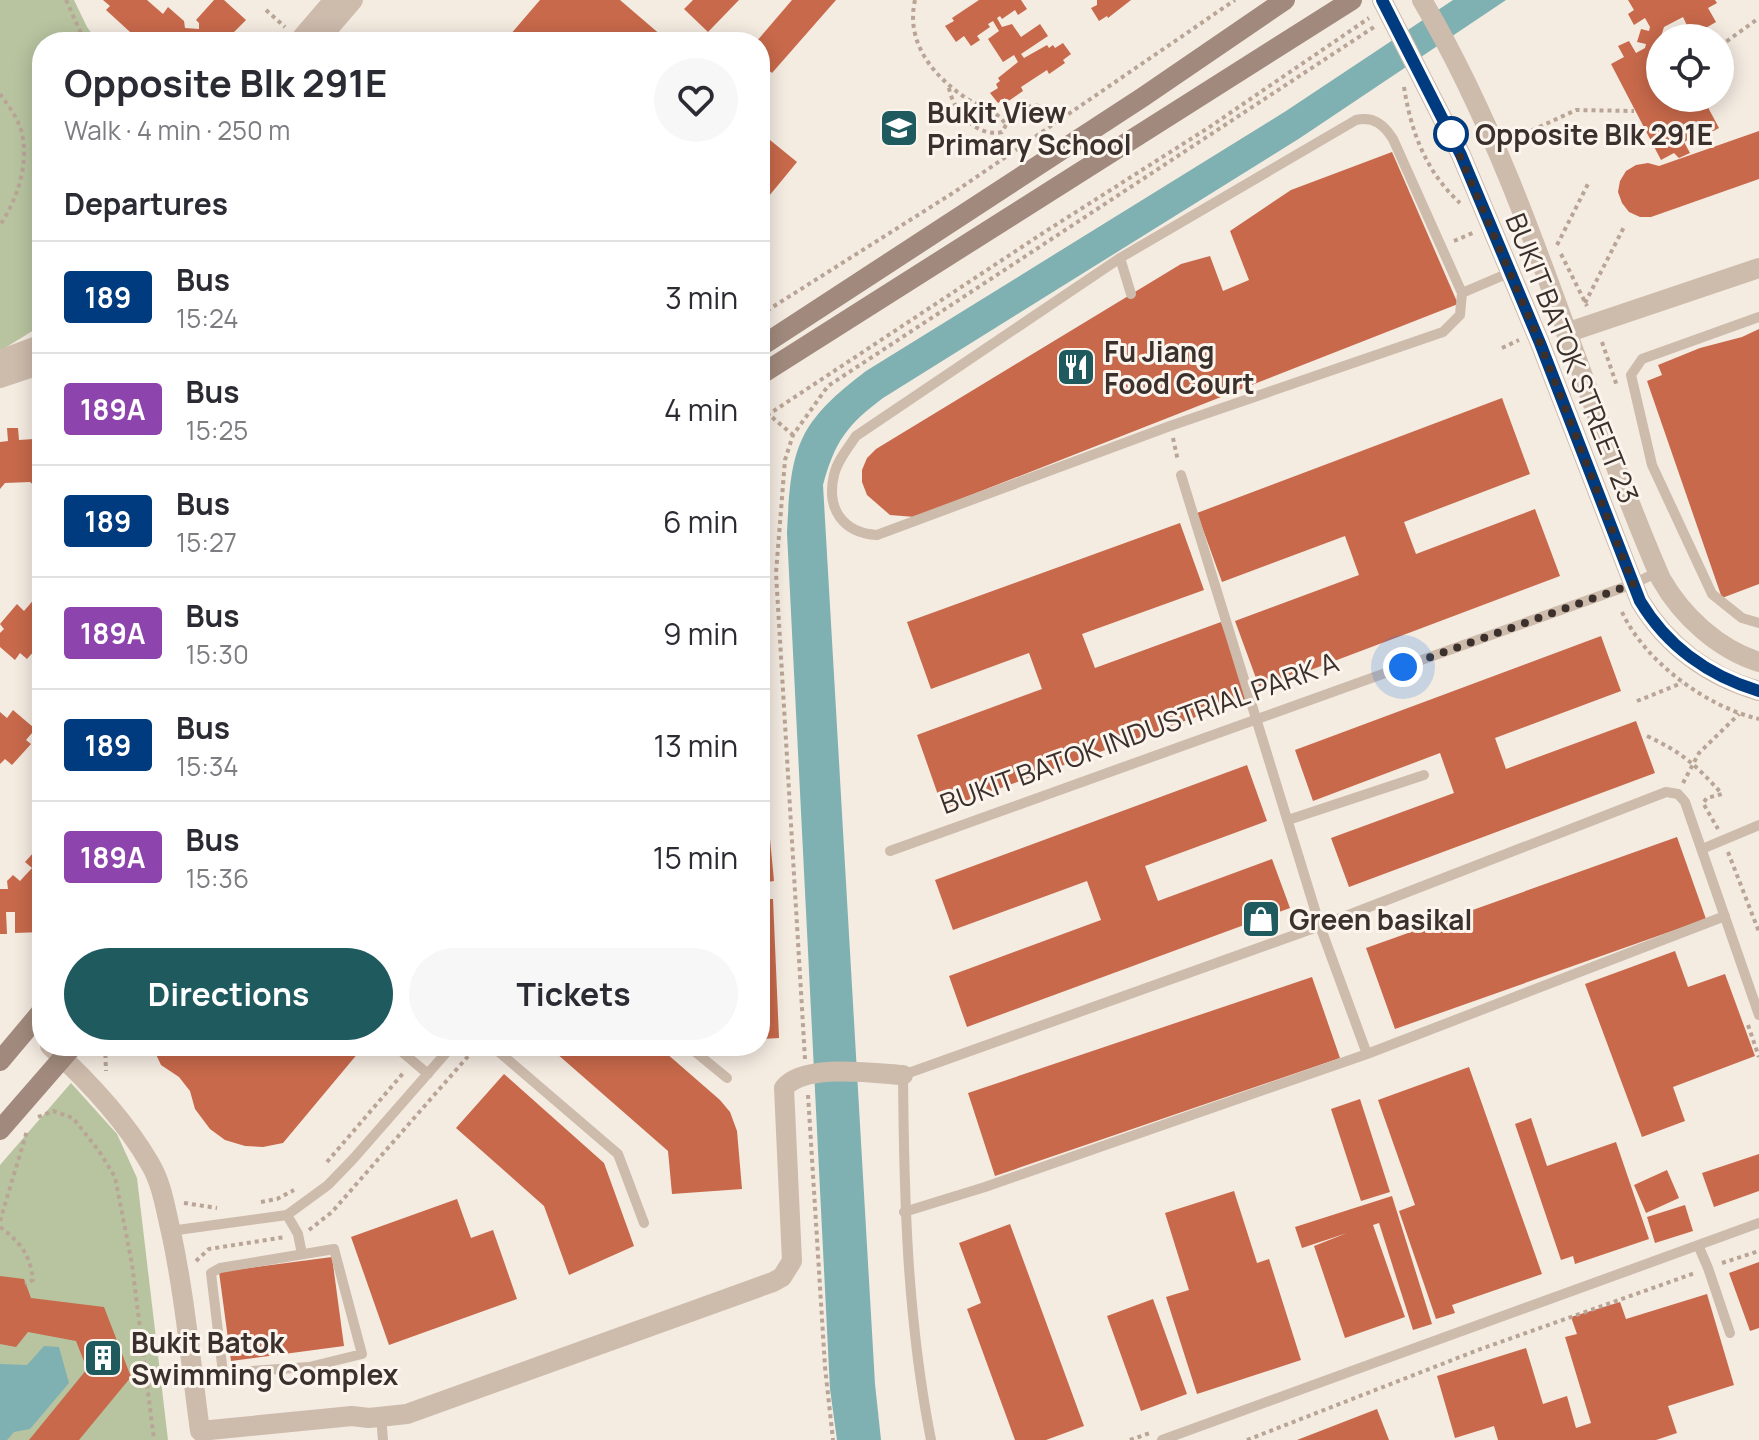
<!DOCTYPE html>
<meta charset="utf-8">
<style>
:root{--surface:#fff;--page:#f7f7f7;--text:#2b2b33;--muted:#7c7c81;--line:#e1e1e2;--accent:#1f5a5e}
body{margin:0;font-family:Manrope,sans-serif;background:var(--page);color:var(--text);height:100vh;display:flex;flex-direction:column;font-size:30px;white-space:nowrap}
*{box-sizing:border-box;margin:0}
p{font-size:26px;color:var(--muted)}
.icon{flex:none;width:44px;height:44px;fill:none;stroke:currentColor;stroke-width:2;stroke-linecap:round;stroke-linejoin:round}
.map{position:relative;flex:1;overflow:hidden}
.side{position:absolute;left:32px;top:32px;width:738px;height:1024px;display:flex;flex-direction:column;background:var(--surface);border-radius:32px;box-shadow:0 4px 20px #0003}
.side>*{flex:none}
.badge{padding:0 16px;border-radius:6px;font-size:28px;line-height:52px}
.controls{position:absolute;left:1646px;top:24px;display:grid;gap:16px}
.controls a{display:grid;place-items:center;width:88px;height:88px;border-radius:50%;background:var(--surface);box-shadow:0 4px 20px #0003;font-size:40px}
.you{position:absolute;width:40px;height:40px;margin:-20px;border:6px solid #fff;border-radius:50%;background:#1a73e8;box-shadow:0 0 0 12px #1a73e833}
.map>.badge{position:absolute;translate:-50% -50%;box-shadow:0 0 0 4px #fff}
h2{padding:0 32px;font-size:30px;line-height:72px}
.round{display:grid;place-items:center;flex:none;width:84px;height:84px;border-radius:42px;background:var(--page)}
.summary{display:flex;align-items:center;justify-content:space-between;height:136px;padding:0 32px}
h1{font-size:38px;font-weight:700;line-height:60px}
.action{display:flex;gap:16px;margin-top:auto;padding:16px 32px}
.action a{flex:1;height:92px;border-radius:48px;background:var(--accent);color:#fff;font-size:32px;font-weight:700;line-height:92px;text-align:center}
.action a+a{background:var(--page);color:var(--text)}
ul{padding:0;list-style:none}
li{display:flex;align-items:center;gap:24px;height:112px;padding:0 32px;border-top:2px solid var(--line)}
li div{flex:1}
li b{display:block;font-size:30px}
li em{font-style:normal}
li .badge{min-width:88px;font-weight:700;text-align:center}
.map>svg:first-child{display:block}
.green{fill:#b8c4a0}
.water{fill:#7fb0b2}
.building{fill:#c8694b}
.lines{fill:none;stroke-linecap:round;stroke-linejoin:round}
.path{stroke:#b9a596;stroke-width:4;stroke-dasharray:4 4;stroke-linecap:butt}
.lane{stroke:#cdbbac;stroke-width:10}
.street{stroke:#cdbbac;stroke-width:20}
.secondary{stroke:#a18a7d;stroke-width:20}
.line-casing{stroke:#fff;stroke-width:18}
.line{stroke:#003b80;stroke-width:12}
.walk{stroke:#3b302b;stroke-width:8;stroke-dasharray:0 14.4}
.stop-dot{fill:#fff;stroke:#003b80;stroke-width:4}
.labels{text-anchor:middle;dominant-baseline:central;stroke-width:6;stroke-linejoin:round;paint-order:stroke}
.poi-label{font-size:28px;font-weight:bold;fill:#3b302b;stroke:#fbf5ee;text-anchor:start}
.stop-label{font-size:28px;font-weight:bold;fill:#3b302b;stroke:#fbf5ee;text-anchor:start}
.street-label{font-size:28px;fill:#3b302b;stroke:#fbf5ee}
</style>
<div class="map">
<svg width="1759" height="1440" viewBox="0 0 1759 1440">
<rect width="100%" height="100%" fill="#f4ebe1"/>
<path class="green" d="M0 0H74L87 27 98 42H42V325L0 351Z
M71 1083 117 1134 137 1178 168 1440H0V1165Z"/>
<path class="water" d="M1453 0H1506L1300 138 883 398C847 425 835 441 823 485L875 1384 881 1440H837L830 1389 787 533C791 448 796 424 866 371L1286 111Z
M44 1346 59 1347 69 1383 30 1429 14 1432 7 1440H0V1364L27 1365Z"/>
<path class="building" d="M103 0H147L163 14 168 7 184 21 185 28 199 29V23L196 20 214 0H224L246 20 234 32 241 38 238 42H141L106 10 110 6Z
M540 0H620L669 42H504Z
M693 0H739L708 32 684 9Z
M792 0H836L772 73 760 63V42H756Z
M979 0H1021L1027 9 1018 15 1015 10 1002 19 1000 16 997 18 1002 27 1012 24 1021 37 1040 24 1048 36 1021 54 1024 58 1047 45 1049 48 1053 45 1055 48 1063 43 1071 54 1063 60 1065 63 1049 74 1047 70 1021 87 1023 91 1007 102 1005 98 998 103 990 93 998 88 996 84 1000 81 998 78 1018 62 1014 55 1003 62 988 39 999 31 993 21 988 24 990 27 977 36 980 40 971 46 964 36 956 42 945 26 954 21 952 18Z
M1097 0H1131L1108 18 1107 16 1099 21 1091 8 1097 5Z
M1628 0H1715L1717 3 1708 8 1716 22 1692 36 1683 17 1664 27 1654 58 1660 70V98H1674L1681 111 1704 100 1719 128 1706 135 1710 142 1699 148 1693 137 1684 142 1690 153 1679 158 1674 153 1661 160 1611 64 1624 57 1618 46 1629 41 1636 53 1645 48 1646 44 1637 42 1641 29 1649 31 1650 27 1645 18 1634 25 1628 14 1634 10Z
M1759 131V179L1651 217H1640L1629 212 1622 203 1618 192 1620 181 1626 171 1636 165 1648 163 1659 166Z
M760 132 797 162 760 207Z
M1392 152 1458 304 915 517 890 515 867 495 862 482V470L867 458 876 449 1181 264 1210 256 1223 291 1249 280 1230 231 1291 190Z
M1759 329V584L1722 598 1647 381 1662 375 1658 365 1700 348 1742 337Z
M1502 398 1530 474 1404 522 1416 554 1535 509 1560 576 1260 689 1235 621 1359 575 1345 536 1222 582 1197 513Z
M7 428H18L19 440 34 439 42 446V506L35 500 42 492 30 482 5 483 0 489V442L8 441Z
M1180 523 1204 590 1082 634 1095 668 1221 622 1248 698 943 809 917 735 1042 689 1029 653 931 689 907 622Z
M42 575V654L36 649 27 659 20 653 15 660 0 647V633L4 629 0 624 17 604 24 611 42 590 34 583Z
M1601 636 1621 691 1495 738 1506 769 1636 721 1655 773 1349 887 1331 838 1454 793 1440 753 1313 801 1295 750Z
M13 710 40 733 37 737 32 733 26 740 31 744 12 765 5 759 0 764V712L7 718Z
M760 754H762L774 881 760 883Z
M1247 765 1267 821 1145 866 1158 901 1272 859 1290 908 967 1027 949 976 1101 920 1087 881 953 930 935 880Z
M1677 837 1706 919 1395 1029 1366 948Z
M42 843V932L15 933V912H6L7 934H0V889H8L7 881 13 875 20 881 32 868 25 862Z
M760 899H773L779 1038 760 1039Z
M1675 951 1688 987 1725 974 1755 1056 1673 1087 1685 1121 1642 1137 1585 984Z
M1312 977 1340 1058 995 1176 968 1093Z
M152 1046H364L283 1143 263 1147 245 1146 225 1140 210 1129 195 1109 190 1091 179 1077 161 1065Z
M548 1046H658L720 1100 730 1112 737 1131 742 1189 672 1194 668 1151Z
M1469 1067 1542 1274 1452 1305 1455 1313 1436 1319 1399 1211 1415 1205 1378 1100Z
M504 1074 604 1163 634 1246 569 1275 544 1206 456 1128Z
M1360 1099 1390 1192 1361 1201 1331 1109Z
M1531 1118 1547 1166 1616 1142 1649 1239 1575 1264 1573 1256 1561 1260 1515 1124Z
M1759 1154V1191L1714 1207 1702 1173Z
M1667 1170 1679 1198 1646 1213 1634 1185Z
M1234 1191 1257 1263 1269 1259 1301 1360 1197 1394 1166 1297 1189 1290 1165 1213Z
M1392 1196 1432 1324 1413 1330 1379 1223 1373 1225 1405 1317 1345 1338 1314 1246 1347 1233 1302 1248 1295 1227Z
M457 1199 471 1238 493 1230 517 1299 389 1345 351 1237Z
M1685 1205 1693 1231 1655 1243 1647 1217Z
M1010 1224 1084 1426 1046 1440H1015L967 1309 981 1303 959 1243Z
M332 1257 344 1346 231 1361 219 1272Z
M1759 1262V1328L1750 1331 1729 1273Z
M0 1276 24 1279 31 1298 104 1307 131 1377 79 1440H29L87 1369 76 1341 28 1332 16 1347 0 1344Z
M1707 1294 1734 1385 1668 1406 1677 1433 1656 1440H1498L1494 1426 1455 1438 1437 1376 1526 1348 1543 1404 1567 1396 1576 1428 1591 1423 1565 1337 1577 1334 1571 1317 1620 1302 1626 1319Z
M1153 1299 1187 1394 1141 1411 1107 1316Z
M1377 1409 1389 1440H1297Z"/>
<g class="lines">
<path class="path" d="M66 0 85 42
M915 0C905 44 935 78 969 100 982 108 998 111 1006 125
M266 10 285 27
M1720 46 1759 18
M1404 87C1411 132 1426 172 1460 203
M949 88C953 111 977 138 1002 132L1006 125 1032 105 1039 106 1057 123
M0 94C7 104 16 115 20 127 31 158 18 199 0 225
M1509 135H1522L1576 110 1634 111
M1454 241 1475 232
M1557 245 1589 182
M1561 254 1587 306
M1585 303 1625 225
M760 315 956 191 1235 0
M1602 342 1617 386
M1502 348 1519 340
M760 407 793 435
M760 420 1043 233 1208 128 1369 18
M1173 438 1178 461
M1622 612C1645 662 1707 707 1759 719
M1637 701 1682 683
M1647 736C1683 753 1696 765 1722 794L1707 798 1703 803 1718 829
M1683 783 1699 753 1739 714
M1728 852 1759 932
M35 983 42 975
M1748 1025 1759 1057
M105 1046 106 1071
M805 1059 776 573 785 460 793 435 828 386 1374 27
M808 1095 825 1367 833 1440
M38 1117 53 1111 73 1118 99 1151 115 1177 132 1264 154 1440
M327 1162 405 1071
M261 1202 277 1199 294 1190
M184 1203 217 1208
M0 1221 27 1131
M0 1227C20 1242 30 1254 33 1280L25 1284
M309 1230 332 1212 477 1046
M196 1261 209 1249 285 1237
M1722 1263 1759 1251
M1130 1440 1150 1433
M1247 1440 1478 1350 1695 1273"/>
<path class="lane" d="M1120 258 1131 294
M1462 293 1393 139C1384 125 1374 116 1356 120L1120 258 856 436C848 448 837 461 834 475 826 509 843 533 877 535L1170 426 1443 332 1460 315 1462 293 1511 272
M1759 317 1642 359 1631 375 1652 465 1712 594 1742 618 1759 623
M1181 475 1320 926 1367 1054
M1288 820 1424 775
M1702 849 1759 825
M890 851 1633 584 1658 572
M395 1046 428 1074
M492 1046 618 1154 644 1223
M688 1046 727 1078
M904 1212 985 1187 1367 1054 1725 916
M287 1215 298 1234 302 1254
M170 1231 287 1215 328 1185 354 1158 452 1046
M1698 1245 1708 1268 1730 1333
M334 1249 362 1354 309 1367 223 1373 211 1273 220 1268Z
M381 1417 383 1440
M931 1440C907 1318 904 1198 903 1075L1320 926 1666 792 1678 794 1685 802 1759 1015
M1162 1440 1759 1223"/>
<path class="street" d="M1382 0 1461 155 1540 343 1640 601C1667 646 1709 677 1759 691
M1422 0C1528 180 1578 388 1661 579 1682 616 1718 649 1759 662
M298 42 334 0
M317 42 353 0
M1566 333 1759 268
M0 360 42 344
M0 378 42 364
M50 1046C86 1079 124 1119 149 1162 162 1183 165 1207 171 1232 185 1297 191 1365 200 1431L352 1416 369 1418 407 1414 773 1282 782 1277 792 1261 784 1088C803 1063 873 1073 903 1075"/>
<path class="secondary" d="M760 347 1143 97 1285 0
M760 375 1352 0
M0 1061 42 1011
M0 1130 73 1046"/>
</g>
<g class="lines">
<g class="line-casing">
<path id="line" d="M1382 0 1461 155 1540 343 1640 601C1667 646 1709 676 1759 691"/>
</g>
<use href="#line" class="line"/>
<path class="walk" d="M1403 667 1633 584 1540 343 1447 126 1451 134"/>
</g>
<defs>
<g id="school-square" transform="scale(2)"><rect x="-9" y="-9" width="18" height="18" rx="4" fill="#1f5a5e" stroke="#fbf5ee"/><path d="M0-5L7-2L0 1L-7-2ZM-4 1L0 2.5L4 1V4Q0 6-4 4Z" fill="#fff"/></g>
<g id="restaurant-square" transform="scale(2)"><rect x="-9" y="-9" width="18" height="18" rx="4" fill="#1f5a5e" stroke="#fbf5ee"/><path d="M-5-6h1v4h1v-4h1v4h1v-4h1v5L-1.5 .5V6h-2V.5L-5-1ZM5-6V6H3V1.5H1.5Q1.5-4 5-6Z" fill="#fff"/></g>
<g id="shop-square" transform="scale(2)"><rect x="-9" y="-9" width="18" height="18" rx="4" fill="#1f5a5e" stroke="#fbf5ee"/><path d="M-5-2.5h2.3a2.7 3.5 0 0 1 5.4 0H5L5.5 6h-11ZM-1.5-2.5h3a1.5 2.3 0 0 0-3 0Z" fill="#fff"/></g>
<g id="building-square" transform="scale(2)"><rect x="-9" y="-9" width="18" height="18" rx="4" fill="#1f5a5e" stroke="#fbf5ee"/><path d="M-4-6H4V6H1V3H-1V6H-4ZM-2.5-4.3h1.7v1.8h-1.7ZM.8-4.3h1.7v1.8H.8ZM-2.5-1h1.7V.8h-1.7ZM.8-1h1.7V.8H.8Z" fill="#fff"/></g>
</defs>
<g fill-rule="evenodd">
<use href="#school-square" x="899" y="128"/>
<use href="#restaurant-square" x="1076" y="367"/>
<use href="#shop-square" x="1261" y="919"/>
<use href="#building-square" x="103" y="1358"/>
</g>
<circle class="stop-dot" cx="1451" cy="134" r="16"/>
<g class="labels">
<g class="poi-label">
<text x="927" y="112">Bukit View<tspan x="927" dy="32">Primary School</tspan></text>
<text x="1104" y="351">Fu Jiang<tspan x="1104" dy="32">Food Court</tspan></text>
<text x="1289" y="919">Green basikal</text>
<text x="131" y="1342">Bukit Batok<tspan x="131" dy="32">Swimming Complex</tspan></text>
</g>
<g class="stop-label">
<text x="1475" y="134">Opposite Blk 291E</text>
</g>
<g class="street-label">
<text transform="translate(1573 358) rotate(68)">BUKIT BATOK STREET 23</text>
<text transform="translate(1139 732) rotate(-20)">BUKIT BATOK INDUSTRIAL PARK A</text>
</g>
</g>
</svg>
<div class="controls">
<a><svg class="icon" aria-label="locate" viewBox="0 0 24 24"><circle cx="12" cy="12" r="6"/><path d="M12 2v4M12 18v4M2 12h4M18 12h4"/></svg></a>
</div>
<div class="you" style="left:1403px;top:667px"></div>
<section class="side">
<div class="summary"><div><h1>Opposite Blk 291E</h1><p>Walk · 4 min · 250 m</p></div><a class="round"><svg class="icon" aria-label="heart" viewBox="0 0 24 24"><path d="M12 20l-8-8c-3-5 5-10 8-4 3-6 11-1 8 4z"/></svg></a></div>
<h2>Departures</h2>
<ul>
<li><span class="badge" style="background:#003b80;color:#fff">189</span><div><b>Bus</b><p>15:24</p></div><em>3 min</em></li>
<li><span class="badge" style="background:#8e44ad;color:#fff">189A</span><div><b>Bus</b><p>15:25</p></div><em>4 min</em></li>
<li><span class="badge" style="background:#003b80;color:#fff">189</span><div><b>Bus</b><p>15:27</p></div><em>6 min</em></li>
<li><span class="badge" style="background:#8e44ad;color:#fff">189A</span><div><b>Bus</b><p>15:30</p></div><em>9 min</em></li>
<li><span class="badge" style="background:#003b80;color:#fff">189</span><div><b>Bus</b><p>15:34</p></div><em>13 min</em></li>
<li><span class="badge" style="background:#8e44ad;color:#fff">189A</span><div><b>Bus</b><p>15:36</p></div><em>15 min</em></li>
</ul>
<div class="action"><a>Directions</a><a>Tickets</a></div>
</section>
</div>
